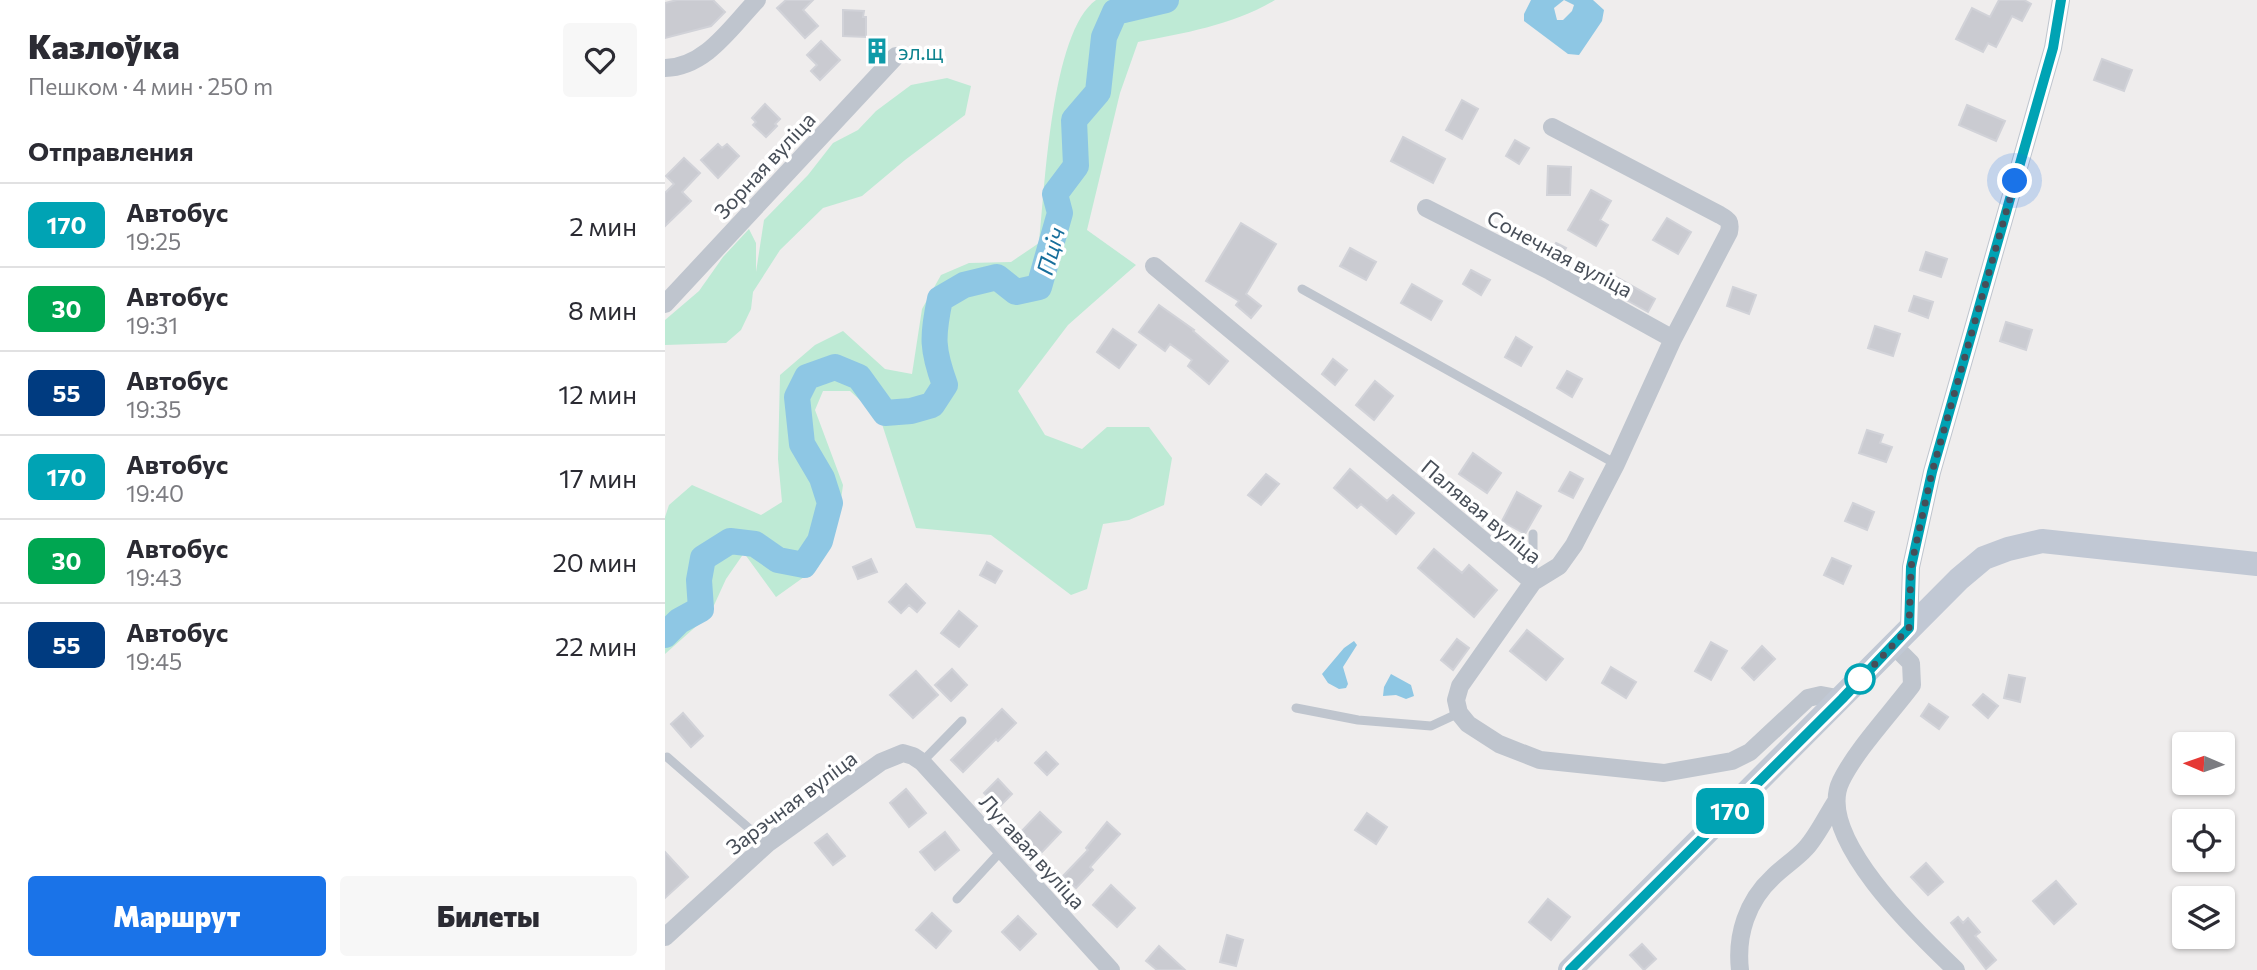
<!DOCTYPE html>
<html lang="ru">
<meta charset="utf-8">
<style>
:root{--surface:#fff;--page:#f7f7f7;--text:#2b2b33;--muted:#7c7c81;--line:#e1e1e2;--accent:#1a73e8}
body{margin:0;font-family:Commissioner,sans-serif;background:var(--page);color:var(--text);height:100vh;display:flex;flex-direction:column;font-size:26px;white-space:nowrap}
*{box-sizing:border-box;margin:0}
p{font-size:23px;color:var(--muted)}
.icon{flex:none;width:38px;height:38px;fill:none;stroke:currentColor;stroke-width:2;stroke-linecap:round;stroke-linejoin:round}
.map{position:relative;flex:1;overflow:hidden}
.side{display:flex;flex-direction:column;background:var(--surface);width:665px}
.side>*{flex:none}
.badge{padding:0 14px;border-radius:10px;font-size:24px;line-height:46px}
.needle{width:46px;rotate:272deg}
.controls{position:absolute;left:1507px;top:732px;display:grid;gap:14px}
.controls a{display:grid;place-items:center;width:63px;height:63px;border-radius:7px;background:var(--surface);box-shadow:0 2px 5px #0004;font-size:35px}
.you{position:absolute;width:35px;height:35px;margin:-18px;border:5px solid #fff;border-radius:50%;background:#1a73e8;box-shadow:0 0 0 10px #1a73e833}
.map>.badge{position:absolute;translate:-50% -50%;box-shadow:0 0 0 4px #fff}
h2{padding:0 28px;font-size:26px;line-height:63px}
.round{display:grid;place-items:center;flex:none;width:74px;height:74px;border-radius:7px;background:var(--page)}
.overview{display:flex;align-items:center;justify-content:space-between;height:119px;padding:0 28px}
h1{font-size:33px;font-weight:800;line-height:52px}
.action{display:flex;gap:14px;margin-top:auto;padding:14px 28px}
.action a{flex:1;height:80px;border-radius:7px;background:var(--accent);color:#fff;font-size:28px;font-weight:800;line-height:80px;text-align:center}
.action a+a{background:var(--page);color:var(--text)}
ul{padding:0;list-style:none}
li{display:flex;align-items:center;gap:21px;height:84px;padding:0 28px;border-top:2px solid var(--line)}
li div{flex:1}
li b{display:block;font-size:26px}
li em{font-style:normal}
li .badge{min-width:77px;font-weight:700;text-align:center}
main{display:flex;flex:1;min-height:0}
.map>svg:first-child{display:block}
.green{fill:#beead5}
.water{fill:#8ec7e4;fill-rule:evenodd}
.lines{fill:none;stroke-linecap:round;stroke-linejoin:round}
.river{stroke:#8ec7e4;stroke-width:26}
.building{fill:#cacbd1;stroke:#d1d2d8;stroke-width:2}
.service{stroke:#bfc5ce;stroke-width:9}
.minor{stroke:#bfc5ce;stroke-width:18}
.secondary{stroke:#c1c8d4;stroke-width:24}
.line-casing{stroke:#fff;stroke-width:16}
.line{stroke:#00a3b4;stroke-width:10}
.walk{stroke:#474e58;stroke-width:7;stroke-dasharray:0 12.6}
.stop-dot{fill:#fff;stroke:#00a3b4;stroke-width:3.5}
.labels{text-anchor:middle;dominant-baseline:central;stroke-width:7;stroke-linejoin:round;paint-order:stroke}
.culture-label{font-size:21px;fill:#0d838f;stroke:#fff;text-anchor:start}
.street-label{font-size:21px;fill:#474e58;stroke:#fff}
.water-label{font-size:23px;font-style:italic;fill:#176e9b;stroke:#fff}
</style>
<main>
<section class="side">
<div class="overview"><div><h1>Казлоўка</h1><p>Пешком · 4 мин · 250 m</p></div><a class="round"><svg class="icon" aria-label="heart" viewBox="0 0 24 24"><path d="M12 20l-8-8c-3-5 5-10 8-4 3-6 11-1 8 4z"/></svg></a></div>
<h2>Отправления</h2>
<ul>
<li><span class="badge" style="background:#00a3b4;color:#fff">170</span><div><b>Автобус</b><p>19:25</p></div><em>2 мин</em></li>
<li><span class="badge" style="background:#00a651;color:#fff">30</span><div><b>Автобус</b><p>19:31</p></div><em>8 мин</em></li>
<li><span class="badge" style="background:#003b80;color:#fff">55</span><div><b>Автобус</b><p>19:35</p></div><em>12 мин</em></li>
<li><span class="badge" style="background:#00a3b4;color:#fff">170</span><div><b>Автобус</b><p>19:40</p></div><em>17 мин</em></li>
<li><span class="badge" style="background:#00a651;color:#fff">30</span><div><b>Автобус</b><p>19:43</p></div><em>20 мин</em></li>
<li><span class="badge" style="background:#003b80;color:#fff">55</span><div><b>Автобус</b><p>19:45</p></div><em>22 мин</em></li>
</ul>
<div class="action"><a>Маршрут</a><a>Билеты</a></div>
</section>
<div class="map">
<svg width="1592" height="970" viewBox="0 0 1592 970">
<rect width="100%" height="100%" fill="#efeded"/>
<path class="green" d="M431 0H610C568 25 520 33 473 42L455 93 422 230 471 265 403 325 353 391 380 435 417 449 442 427H484L507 458 499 505 464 520 438 524 422 589 406 595 326 535 251 528 215 418 185 391H158L150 410 178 485 174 514 153 567 111 597 79 553 61 579 45 614 0 654V517L4 505 27 485 96 515 117 502 113 459 115 375 150 345 178 331 220 369 247 374 257 309 276 275 304 263 346 262 374 243C380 188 386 32 431 0Z
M282 78 306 86 300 115 240 160 197 196 158 208 115 250 88 292 86 309 76 330 61 343 0 345V320L34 291 58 257 84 229 91 243V272L99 220 143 175 168 143 193 130 211 111 246 85Z"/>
<path class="water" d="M866 0H928L939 10 937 21 914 55 903 54 859 21V14ZM899 0 909 5 907 11 898 20H892L889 8Z
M689 641 692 645 678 667 683 684 681 688 674 689 663 683 657 674 679 648Z
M726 674 746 685 749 696 741 699 731 695 718 696 719 687Z"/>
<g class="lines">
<path class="river" d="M0 635 14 621 36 609 34 580 38 558 65 541 90 544 113 560 139 565 155 541 165 503 157 478 137 444 132 397 142 377 170 367 194 377 220 413 246 411 267 405 280 385C267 349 267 337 275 299L299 285 332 277 351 292 374 287 395 213 390 194 411 166 409 120 433 92 439 37 450 12 501 0"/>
</g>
<path class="building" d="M12 0H48L60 12 46 26 0 38V3Z
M121 0H148L138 10 153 26 140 38 112 8Z
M1334 0H1359L1366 4 1357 21 1347 16 1331 47 1323 43 1318 52 1291 39 1307 8 1325 17Z
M178 10 199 11 198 17H201V37L178 36Z
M156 41 175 60 155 80 146 71 152 65 142 55Z
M1437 59 1467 70 1459 91 1429 80Z
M797 100 813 109 797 139 781 130Z
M100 104 115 119 110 124 112 126 101 137 88 125 91 122 87 118Z
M1302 105 1340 121 1331 141 1294 125Z
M738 137 780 159 768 183 726 161Z
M850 140 864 148 854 164 841 156Z
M53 144 57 148 62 144 74 156 53 178 36 160Z
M19 158 35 173 17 192 26 201 0 226V193L9 184 1 176Z
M883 166 906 167 905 195H882Z
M926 190 946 201 935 220 943 225 931 246 903 230Z
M1002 218 1026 232 1013 254 988 240Z
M576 223 611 244 581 294 596 306 586 318 571 305 574 301 541 281Z
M891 243 901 248 893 262 883 257Z
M685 248 711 262 701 280 675 266Z
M1261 252 1282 259 1276 277 1255 270Z
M806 270 825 280 816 295 798 284Z
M948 275 990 299 983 312 940 288Z
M747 284 777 301 766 320 736 303Z
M1068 287 1091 295 1084 314 1062 306Z
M1249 296 1268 302 1263 318 1244 311Z
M494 305 529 330 528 331 563 361 544 384 523 366 527 360 505 344 500 351 474 332Z
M1341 322 1367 330 1361 350 1335 341Z
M1210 326 1235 334 1228 356 1203 348Z
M448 329 471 345 454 368 432 352Z
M851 337 867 347 856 366 840 357Z
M668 359 682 370 670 385 657 374Z
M902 371 917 379 907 397 892 388Z
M710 381 728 396 709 420 691 405Z
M1202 430 1218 435 1215 443 1227 447 1221 462 1194 453Z
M808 453 836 473 822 493 794 474Z
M685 469 722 501 728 495 749 513 731 534 696 504 692 508 669 488Z
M905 472 918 479 908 498 894 491Z
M601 474 614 484 596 505 583 495Z
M852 492 876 506 860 534 837 521Z
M1188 503 1209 512 1202 530 1180 521Z
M769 549 797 573 804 565 832 590 809 617 753 568Z
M1167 558 1186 566 1178 584 1159 575Z
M206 559 212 572 193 579 188 567Z
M322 562 337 571 330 583 315 575Z
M241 584 260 603 252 612 244 605 236 613 224 602Z
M294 611 312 626 294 647 276 633Z
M862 630 898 659 881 680 845 651Z
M792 639 804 648 788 670 776 660Z
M1046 642 1062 651 1046 680 1030 671Z
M1097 646 1110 659 1089 680 1077 668Z
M946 667 971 682 961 698 937 683Z
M287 669 302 685 286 701 270 685Z
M251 671 273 695 248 718 225 695Z
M1344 675 1360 678 1355 702 1339 698Z
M1318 694 1333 706 1323 718 1308 705Z
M1264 704 1283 717 1274 729 1256 716Z
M337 709 351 723 333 741 331 739 298 772 286 760Z
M18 713 38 736 26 747 6 724Z
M381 752 393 764 382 775 370 763Z
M333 779 347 794 333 808 319 793Z
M241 789 261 813 244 827 225 803Z
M375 812 396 832 374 855 353 835Z
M702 813 722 827 711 844 690 830Z
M442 822 455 834 425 867 428 870 411 888 398 876 423 850 421 848Z
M280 832 294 850 270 870 255 852Z
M162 834 180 856 168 865 150 843Z
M0 852 23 877 0 898Z
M1261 863 1278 882 1263 895 1246 877Z
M1391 881 1411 904 1389 924 1368 901Z
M446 885 470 908 452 927 428 905Z
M883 899 905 917 886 940 864 922Z
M267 913 286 931 271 948 251 930Z
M353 916 371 934 355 950 337 932Z
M1293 917 1298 923 1303 918 1315 932 1310 936 1331 960 1321 969 1286 923Z
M562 935 578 940 571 966 555 962Z
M977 944 991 959 979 970 965 955Z
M494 946 520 970H492L481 961Z"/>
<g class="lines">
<path class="service" d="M637 289 951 464
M868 581V534
M631 708 693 720 766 726 794 713
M2 757 102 844
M257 762 297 721
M292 899 337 850"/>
<path class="minor" d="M0 68C41 67 66 27 92 0
M761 208 885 271 1008 339
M489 266 868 582 795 686 791 700 794 713 803 724 834 744 875 760 999 773 1067 761 1085 752 1143 698 1156 695 1177 699
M0 304 231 56
M868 582 894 566 909 545 951 464 1008 339 1064 232C1066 222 1064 220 1055 215L887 127
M1244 628 1246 567 1267 472 1388 48 1396 0
M1227 644 1246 663 1247 685C1226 713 1191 750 1176 781 1149 836 1254 935 1291 970
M0 937 102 844 216 762 238 753 248 756 257 762 446 970
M1075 970C1071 935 1082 901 1108 877 1118 867 1131 859 1141 848 1152 836 1161 817 1170 803"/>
<path class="secondary" d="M905 970 1294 579 1319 558 1343 549 1377 541 1592 564"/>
</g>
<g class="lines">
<g class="line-casing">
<path id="line" d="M905 970 1177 699 1244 628 1246 567 1267 472 1388 48 1396 0"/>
</g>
<use href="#line" class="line"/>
<path class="walk" d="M1195 679 1194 681 1244 628 1246 567 1267 472 1350 181"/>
</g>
<defs>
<g id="building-bare" transform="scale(2.1)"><path d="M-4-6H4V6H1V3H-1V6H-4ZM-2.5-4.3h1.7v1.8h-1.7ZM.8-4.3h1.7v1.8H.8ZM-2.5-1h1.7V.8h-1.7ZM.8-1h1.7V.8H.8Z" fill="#0f9aa8" stroke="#fff" stroke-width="2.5" paint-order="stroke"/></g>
</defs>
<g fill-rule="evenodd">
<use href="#building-bare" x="212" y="51"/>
</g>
<circle class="stop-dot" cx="1195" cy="679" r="14"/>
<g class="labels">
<g class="culture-label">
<text x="233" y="51">эл.щ</text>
</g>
<g class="street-label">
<text transform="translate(99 165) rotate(-47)">Зорная вуліца</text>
<text transform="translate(895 253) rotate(28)">Сонечная вуліца</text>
<text transform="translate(817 511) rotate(40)">Палявая вуліца</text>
<text transform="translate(126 802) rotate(-37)">Зарэчная вуліца</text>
<text transform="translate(368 851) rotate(48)">Лугавая вуліца</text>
</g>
<g class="water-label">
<text transform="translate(385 251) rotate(-74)">Пціч</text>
</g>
</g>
</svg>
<div class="controls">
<a><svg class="needle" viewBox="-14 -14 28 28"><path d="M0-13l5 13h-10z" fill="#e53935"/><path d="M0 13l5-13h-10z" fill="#7c7c81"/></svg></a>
<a><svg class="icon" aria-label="locate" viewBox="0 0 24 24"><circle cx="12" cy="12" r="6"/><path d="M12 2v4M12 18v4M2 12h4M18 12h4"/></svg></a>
<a><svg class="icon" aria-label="layers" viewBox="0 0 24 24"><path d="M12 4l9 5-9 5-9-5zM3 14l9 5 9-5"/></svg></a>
</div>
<div class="you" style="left:1350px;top:181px"></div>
<b class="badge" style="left:1065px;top:811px;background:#00a3b4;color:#fff">170</b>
</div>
</main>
